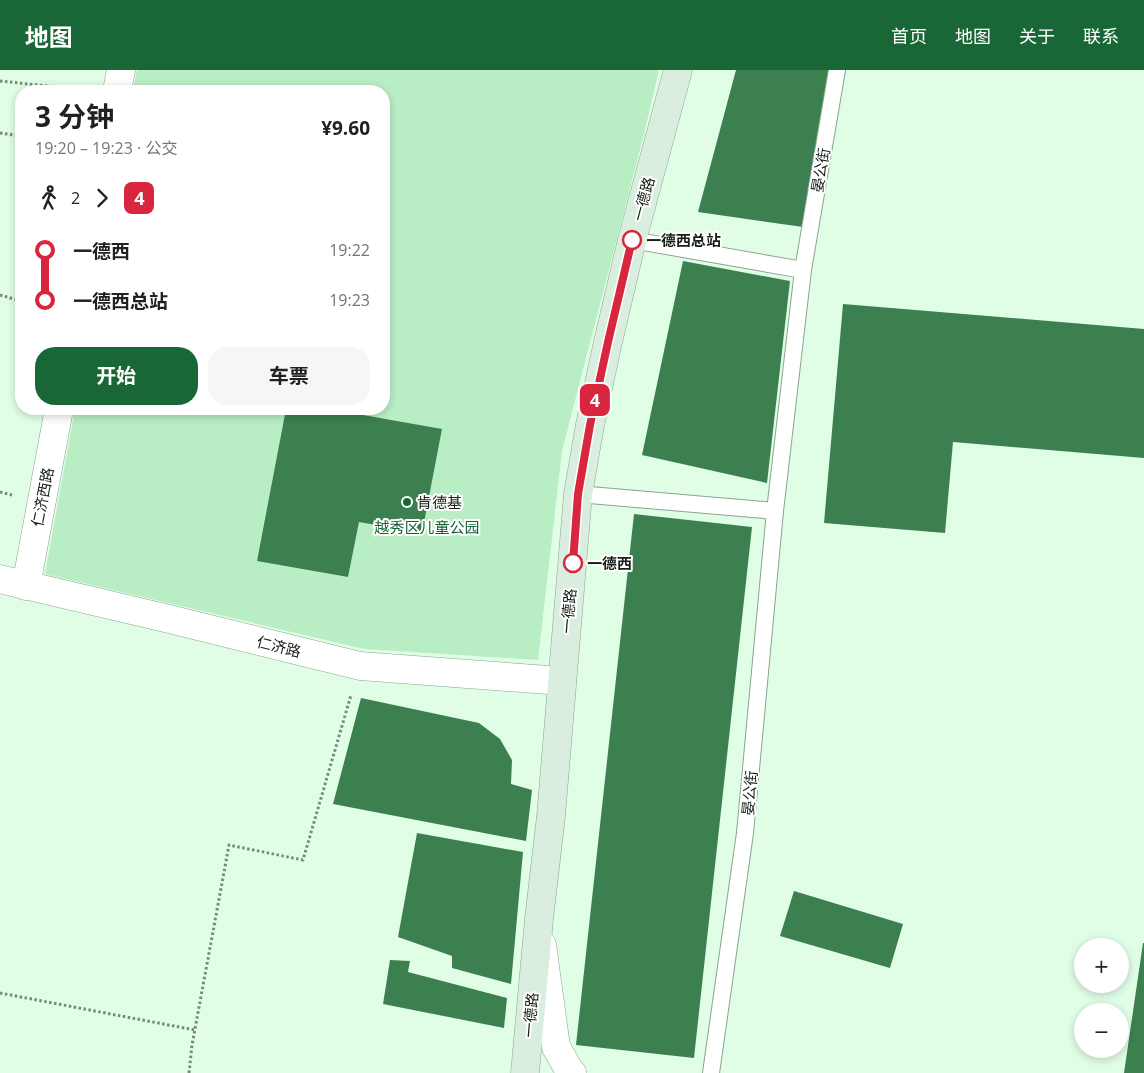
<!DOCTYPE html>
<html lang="zh">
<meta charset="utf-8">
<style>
:root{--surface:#fff;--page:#f6f6f6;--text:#202124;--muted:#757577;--accent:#196736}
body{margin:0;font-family:"Open Sans","Noto Sans SC",sans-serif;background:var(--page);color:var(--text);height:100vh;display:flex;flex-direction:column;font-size:19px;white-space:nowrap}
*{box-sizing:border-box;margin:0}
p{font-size:16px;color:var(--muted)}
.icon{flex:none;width:28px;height:28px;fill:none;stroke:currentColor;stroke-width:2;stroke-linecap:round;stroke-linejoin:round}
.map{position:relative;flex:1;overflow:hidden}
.sheet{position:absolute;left:15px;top:15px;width:375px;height:330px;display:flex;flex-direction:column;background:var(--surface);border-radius:20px;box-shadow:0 2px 8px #0003}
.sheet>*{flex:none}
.badge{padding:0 10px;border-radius:8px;font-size:18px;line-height:32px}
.fabs{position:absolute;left:1074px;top:868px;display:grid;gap:10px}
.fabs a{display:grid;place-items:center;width:55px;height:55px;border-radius:50%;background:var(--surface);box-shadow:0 2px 8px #0003;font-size:25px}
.map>.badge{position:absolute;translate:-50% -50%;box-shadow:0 0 0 2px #fff}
.legs{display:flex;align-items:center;gap:8px;height:55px;padding:0 20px;font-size:16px}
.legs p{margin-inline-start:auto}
.overview{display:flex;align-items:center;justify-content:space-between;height:85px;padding:0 20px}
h1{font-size:28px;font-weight:700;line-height:38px}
.button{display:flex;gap:10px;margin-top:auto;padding:10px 20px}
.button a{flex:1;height:58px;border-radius:20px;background:var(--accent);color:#fff;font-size:20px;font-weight:700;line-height:58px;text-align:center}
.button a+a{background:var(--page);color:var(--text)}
ul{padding:0 20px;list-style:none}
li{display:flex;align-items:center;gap:18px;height:50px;font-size:19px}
li i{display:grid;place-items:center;width:8px;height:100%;margin:0 6px;background:currentColor}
li i::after{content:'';width:12px;height:12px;margin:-6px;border:4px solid;border-radius:50%;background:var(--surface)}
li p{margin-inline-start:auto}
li:first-child i{background:linear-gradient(#0000 50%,currentColor 0)}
li:last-child i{background:linear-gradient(currentColor 50%,#0000 0)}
header{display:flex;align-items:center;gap:30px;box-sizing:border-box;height:70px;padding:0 25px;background:var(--accent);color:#fff}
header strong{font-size:24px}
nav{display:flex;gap:28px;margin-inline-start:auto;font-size:18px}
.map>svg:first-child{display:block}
.green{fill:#b9eec5}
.building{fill:#3d8050}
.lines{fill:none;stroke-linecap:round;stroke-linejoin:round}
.service-casing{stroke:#8aa48f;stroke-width:18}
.minor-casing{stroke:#8aa48f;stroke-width:29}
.tertiary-casing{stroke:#8aa48f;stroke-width:29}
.secondary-casing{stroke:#8aa48f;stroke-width:29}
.path{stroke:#76897a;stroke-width:3;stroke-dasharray:2.5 2.5;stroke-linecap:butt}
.service{stroke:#fff;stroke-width:16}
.minor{stroke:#fff;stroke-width:28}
.tertiary{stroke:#fff;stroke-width:28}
.secondary{stroke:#daeedf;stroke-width:28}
.line-1-casing{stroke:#fff;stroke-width:11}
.line-1{stroke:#d7263d;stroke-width:8}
.stop-1-dot{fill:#fff;stroke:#d7263d;stroke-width:2.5}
.poi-dot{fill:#196736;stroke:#fff;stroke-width:2}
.labels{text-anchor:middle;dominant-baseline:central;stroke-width:4;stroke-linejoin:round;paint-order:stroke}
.street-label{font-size:15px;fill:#151f17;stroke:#fff}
.stop-label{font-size:15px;font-weight:bold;fill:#151f17;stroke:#fff;text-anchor:start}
.poi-label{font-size:15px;fill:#151f17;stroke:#fff;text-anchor:start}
.park-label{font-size:15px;fill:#136031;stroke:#fff}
</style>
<header>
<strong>地图</strong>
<nav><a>首页</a><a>地图</a><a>关于</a><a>联系</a></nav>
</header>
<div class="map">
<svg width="1144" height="1003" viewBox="0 0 1144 1003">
<rect width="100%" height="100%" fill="#e0fde6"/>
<path class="green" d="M137 0H659L644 64 562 381 538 590 364 579 45 504 75 339H384V21H133Z"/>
<path class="building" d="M736 0H831L803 157 698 142Z
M683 191 790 211 767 413 642 385Z
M843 234 1144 259V388L953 372 945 463 824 453Z
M286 339H329L442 359 422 463 359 452 348 507 257 491Z
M634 444 752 457 694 988 576 975Z
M361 628 479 653 500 669 512 690 511 714 532 720 526 771 333 734Z
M417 763 523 782 511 914 452 898V886L398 867Z
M794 821 903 854 890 898 780 866Z
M1143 873H1144V1003H1124Z
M390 890 410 891 408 902 507 928 504 958 383 934Z"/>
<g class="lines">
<g class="service-casing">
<path id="service" d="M803 200 837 0
M578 424 775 441 803 200 632 170
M711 1003 745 763 775 441"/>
</g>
<g class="minor-casing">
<path id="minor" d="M117 21 121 0
M0 509 165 548 360 596 562 611
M26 516 59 339"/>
</g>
<g class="tertiary-casing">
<path id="tertiary" d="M542 875 556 977 569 1000 572 1003"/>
</g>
<g class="secondary-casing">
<path id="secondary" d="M525 1003 539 849 551 746 578 424 590 355 608 272 632 170 678 0"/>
</g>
<path class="path" d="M0 11 85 20
M0 63 21 66
M0 225 21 231
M0 422 12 425
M0 923 195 960
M189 1003 192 975 229 775 303 790 351 625"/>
<use href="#service" class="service"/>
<use href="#minor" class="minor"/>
<use href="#tertiary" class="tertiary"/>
<use href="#secondary" class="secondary"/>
</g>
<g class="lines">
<g class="line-1-casing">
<path id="line-1" d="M573 493 578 424 590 355 608 272 632 170"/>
</g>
<use href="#line-1" class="line-1"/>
</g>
<g class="stop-1-dot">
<circle cx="632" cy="170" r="9"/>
<circle cx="573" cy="493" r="9"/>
</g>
<circle class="poi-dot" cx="407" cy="432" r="5"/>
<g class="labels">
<g class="street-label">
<text transform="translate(820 100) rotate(-80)">晏公街</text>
<text transform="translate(643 129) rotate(-75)">一德路</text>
<text transform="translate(42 427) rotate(-79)">仁济西路</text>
<text transform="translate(568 541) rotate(-85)">一德路</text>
<text transform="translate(279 576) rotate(14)">仁济路</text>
<text transform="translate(749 723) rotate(-85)">晏公街</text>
<text transform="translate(530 945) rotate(-85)">一德路</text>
</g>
<g class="stop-label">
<text x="646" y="170">一德西总站</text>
<text x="587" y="493">一德西</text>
</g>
<g class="poi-label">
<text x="417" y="432">肯德基</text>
</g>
<g class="park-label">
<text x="427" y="457">越秀区儿童公园</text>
</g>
</g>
</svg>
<div class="fabs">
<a>+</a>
<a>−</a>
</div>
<b class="badge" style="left:595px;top:330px;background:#d7263d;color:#fff">4</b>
<section class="sheet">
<div class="overview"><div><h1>3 分钟</h1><p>19:20 – 19:23 · 公交</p></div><b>¥9.60</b></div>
<div class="legs"><svg class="icon" aria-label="walk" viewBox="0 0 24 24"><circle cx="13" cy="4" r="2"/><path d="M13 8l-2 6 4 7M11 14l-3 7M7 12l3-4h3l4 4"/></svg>2<svg class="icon" aria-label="forward" viewBox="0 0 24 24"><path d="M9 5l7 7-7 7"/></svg><b class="badge" style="background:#d7263d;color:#fff">4</b></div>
<ul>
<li><i style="color:#d7263d"></i><b>一德西</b><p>19:22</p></li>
<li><i style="color:#d7263d"></i><b>一德西总站</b><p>19:23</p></li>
</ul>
<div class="button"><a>开始</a><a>车票</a></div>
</section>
</div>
